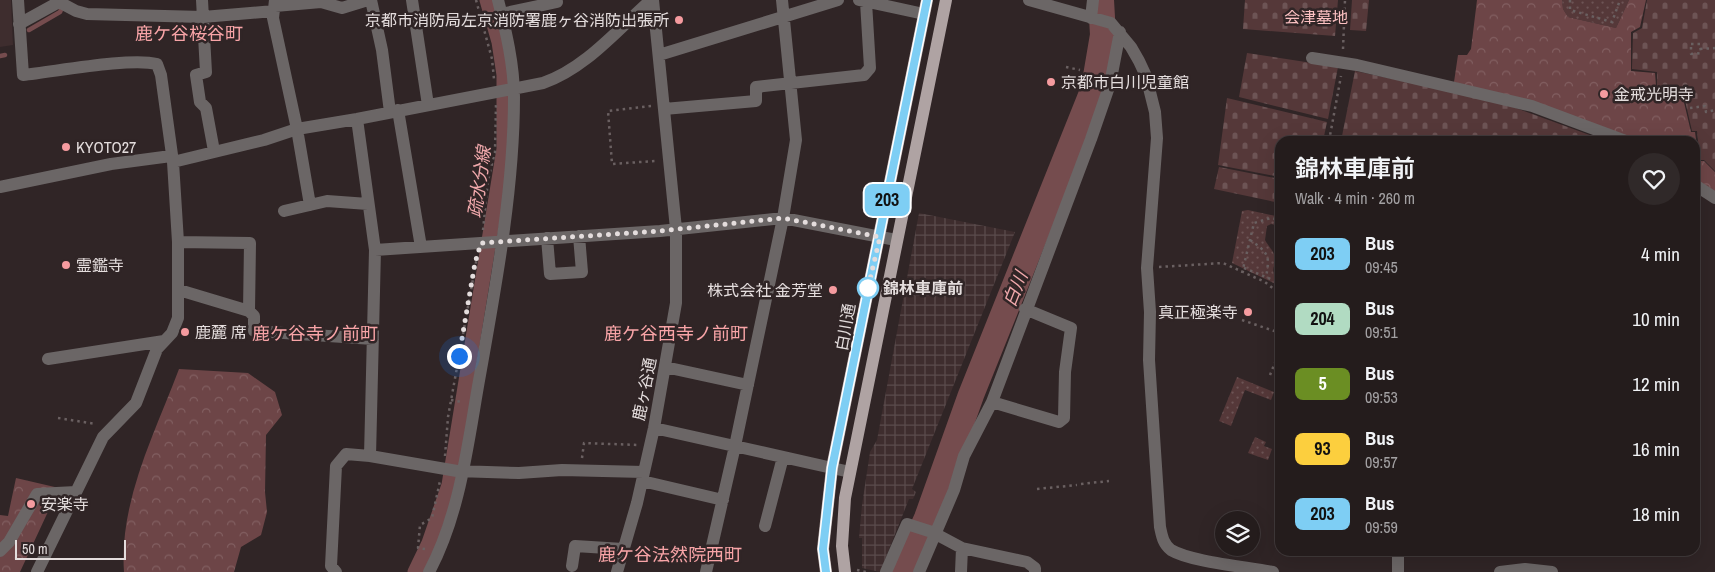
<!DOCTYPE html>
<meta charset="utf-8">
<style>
:root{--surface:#241c1c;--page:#302929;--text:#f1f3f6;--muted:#a3a1a3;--line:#413a3b}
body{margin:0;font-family:"Archivo Narrow","Noto Sans JP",sans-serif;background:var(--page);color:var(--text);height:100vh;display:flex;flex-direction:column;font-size:19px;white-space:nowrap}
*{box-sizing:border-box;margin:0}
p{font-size:16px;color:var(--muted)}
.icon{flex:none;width:28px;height:28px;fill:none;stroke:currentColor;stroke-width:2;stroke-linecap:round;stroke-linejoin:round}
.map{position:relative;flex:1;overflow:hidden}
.panel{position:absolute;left:1275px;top:136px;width:425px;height:420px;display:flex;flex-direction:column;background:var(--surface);border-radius:15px;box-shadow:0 5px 20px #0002,0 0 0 1px var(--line)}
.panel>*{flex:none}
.badge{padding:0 10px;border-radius:8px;font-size:18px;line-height:32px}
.buttons{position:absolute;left:1215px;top:511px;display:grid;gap:10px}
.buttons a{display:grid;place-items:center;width:45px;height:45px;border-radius:50%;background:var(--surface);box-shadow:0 5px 20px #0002,0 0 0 1px var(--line);font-size:25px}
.scale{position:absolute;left:15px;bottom:12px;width:111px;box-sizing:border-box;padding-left:5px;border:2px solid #e4dddd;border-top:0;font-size:14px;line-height:18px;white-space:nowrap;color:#e4dddd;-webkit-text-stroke:4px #302526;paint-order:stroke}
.you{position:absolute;width:25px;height:25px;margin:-12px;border:4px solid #fff;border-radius:50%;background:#1a73e8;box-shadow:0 0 0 8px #1a73e833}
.map>.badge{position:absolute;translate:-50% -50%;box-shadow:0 0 0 2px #fff}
.round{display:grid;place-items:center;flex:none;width:52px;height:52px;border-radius:26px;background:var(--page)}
.summary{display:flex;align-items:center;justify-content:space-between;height:85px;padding:0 20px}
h1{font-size:24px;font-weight:600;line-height:38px}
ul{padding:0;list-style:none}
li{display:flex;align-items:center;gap:15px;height:65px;padding:0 20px}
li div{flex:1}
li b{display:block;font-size:19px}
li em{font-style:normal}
li .badge{min-width:55px;font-weight:700;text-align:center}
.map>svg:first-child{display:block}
.built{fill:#3e2d2e}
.industrial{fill:url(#industrial-grid)}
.green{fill:url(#green-dots)}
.forest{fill:url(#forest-crowns)}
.cemetery{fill:url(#cemetery-stones)}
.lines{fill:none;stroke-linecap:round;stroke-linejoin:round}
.stream{stroke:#754c4e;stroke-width:4.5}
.canal{stroke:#754c4e;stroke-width:15}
.river{stroke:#754c4e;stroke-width:26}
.path{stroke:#6a6061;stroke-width:2.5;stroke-dasharray:2.5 4;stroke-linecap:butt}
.minor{stroke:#6b6666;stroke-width:12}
.major{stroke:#afa3a3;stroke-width:12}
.line-casing{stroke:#fff;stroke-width:11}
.line{stroke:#7ecef4;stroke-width:8}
.walk{stroke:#e4dddd;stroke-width:5;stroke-dasharray:0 9}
.poi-dot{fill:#f59b9f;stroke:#302526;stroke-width:2}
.stop-dot{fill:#fff;stroke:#7ecef4;stroke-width:2.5}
.labels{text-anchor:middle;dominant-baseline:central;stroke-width:5;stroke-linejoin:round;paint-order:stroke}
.park-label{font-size:16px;fill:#fbc0c1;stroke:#302526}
.poi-label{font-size:16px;fill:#e4dddd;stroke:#302526;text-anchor:start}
.stop-label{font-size:16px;font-weight:bold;fill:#e4dddd;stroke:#302526;text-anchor:start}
.street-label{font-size:16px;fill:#e4dddd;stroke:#302526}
.neighbourhood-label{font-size:18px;fill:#f8a4a7;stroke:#302526}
.water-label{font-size:18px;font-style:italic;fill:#f1a9ac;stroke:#302526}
</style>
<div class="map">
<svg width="1715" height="572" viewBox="0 0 1715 572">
<defs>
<pattern id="industrial-grid" width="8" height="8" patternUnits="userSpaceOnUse" patternTransform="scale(1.25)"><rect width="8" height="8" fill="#3e2d2e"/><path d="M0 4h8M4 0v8" fill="none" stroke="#5a4b4c"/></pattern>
<pattern id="green-dots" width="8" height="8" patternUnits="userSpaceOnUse" patternTransform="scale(1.25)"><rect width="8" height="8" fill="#553839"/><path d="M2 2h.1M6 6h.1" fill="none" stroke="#6d5455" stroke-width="1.8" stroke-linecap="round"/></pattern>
<pattern id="forest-crowns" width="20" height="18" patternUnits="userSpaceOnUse" patternTransform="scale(1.25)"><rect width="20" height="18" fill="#6d4547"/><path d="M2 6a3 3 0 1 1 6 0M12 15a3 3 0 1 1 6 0" fill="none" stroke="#825f61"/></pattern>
<pattern id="cemetery-stones" width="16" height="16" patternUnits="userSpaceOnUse" patternTransform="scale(1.25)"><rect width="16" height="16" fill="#553839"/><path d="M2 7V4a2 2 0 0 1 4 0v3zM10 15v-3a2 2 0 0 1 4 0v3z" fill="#6d5455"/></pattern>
</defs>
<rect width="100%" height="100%" fill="#302526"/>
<path class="built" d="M0 0H11L13 45 0 47Z"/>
<path class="industrial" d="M919 213 1015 232 912 489 916 492 913 499H909L880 572 862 568V538H859L862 505 870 452 877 440Z"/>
<path class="green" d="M1562 0H1629L1616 28 1568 17 1563 9Z
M1248 210 1280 217V226L1271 224 1267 226 1265 240C1268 246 1276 253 1275 260 1275 266 1272 268 1274 274L1280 276V286L1232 263 1242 211Z
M1237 377 1274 392 1271 400 1245 390 1231 426 1219 421Z
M1255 437 1266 442 1264 446 1272 449 1268 460 1248 453Z"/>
<path class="forest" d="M1477 0H1562L1563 9 1568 17 1616 28 1629 0H1646L1640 27 1631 32V71L1655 73 1657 98H1683L1691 132H1695L1699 161H1704L1715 172V195L1695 180V141H1633L1454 82 1458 55H1467L1471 49Z
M179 369 248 373 275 392 282 415 266 435 265 492 267 512 261 535 241 547 234 572H124C119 501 155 433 179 369Z
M16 478 59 488 20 572H0V515L8 516Z"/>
<path class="cemetery" d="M1245 0H1338L1335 36 1243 29Z
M1352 0H1369L1366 31 1350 30Z
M1647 0H1715V171L1704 160H1700L1697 131H1692L1684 96H1657V72L1632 69 1633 33 1642 28Z
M1247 53 1338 67 1328 119 1239 97Z
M1355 71 1497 101 1606 141H1341Z
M1227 98 1327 122 1323 141H1280V177L1218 165Z
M1219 167 1280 179V203L1214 189Z"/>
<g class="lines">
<path class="stream" d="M29 30 60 12 63 5
M0 56 5 55"/>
<path class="canal" d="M415 572 429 543 449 485 504 149V75L499 42 487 0"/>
<path class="river" d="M903 572 927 518 971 395 1094 88 1103 35 1101 0"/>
<path class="path" d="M476 0 492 59 494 79
M1570 0V10L1612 22 1620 0
M1691 44H1700L1701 53 1691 54Z
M1343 49 1345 0
M1700 49 1715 48
M1066 67 1080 70
M651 106 608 111 612 164 655 161
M1690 108 1705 106 1706 112 1715 110
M1378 136 1399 141
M1329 141 1341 76
M483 230 488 180 495 152 496 104
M1250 240C1269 253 1270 256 1266 277
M1159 267 1223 263 1265 282 1280 294
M1244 268 1280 283
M1242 273 1254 223 1271 218 1280 220
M1242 320 1280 333
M1270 375 1280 350
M451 400 462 402
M58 418 96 424
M445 456 448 417 477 257
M582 458 584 443 638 445
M1081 484 1109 481
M1037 489 1077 485
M425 549 418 548 420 525 432 518 440 481
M857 570 866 572"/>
<path class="minor" d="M18 0 23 75C54 72 130 57 157 64L161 75 173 162 178 242V318L172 333 157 349 136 403 103 437 37 572
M202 0 206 72 196 75 200 102 206 108 214 151
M275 0 273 18 297 129 310 205
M371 0 382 50 390 112
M412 0 428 105
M859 0 924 14
M1029 0 1111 23 1131 47 1139 61 1146 76 1155 112 1157 138 1147 268 1150 312 1149 360 1160 527C1162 536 1163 544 1171 550 1191 562 1248 567 1273 572
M275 6 321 2 342 8 368 0
M501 14 557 2
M1091 18 1093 0
M19 24 59 2 76 11 87 14 203 17 274 11
M659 55 838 0
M1312 58 1357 65 1532 106 1626 141
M664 109 756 101V87L864 75 870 68 866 2
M398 110 421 247
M173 162 264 140 297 129 357 119 543 83C585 69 618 29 651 0
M1695 185 1715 198
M0 187 111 164 171 156
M284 211 327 201 368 204
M547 238 550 274 582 272 579 236
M178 242 250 243 249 311
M375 250 660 231 783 218 896 240
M179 290 249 311 254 316V331L373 339
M48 359 164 341
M665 367 748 385
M992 402 1059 422 1064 418 1065 372 1071 328 1025 309
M654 428 850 472
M370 456 457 471 519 473 562 470 644 472
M642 481 723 500
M765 526 783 457
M0 551 9 542 37 494 76 492
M572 566 575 546 623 549
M336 572 331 566 336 466 346 454 370 456 375 250 357 119
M429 572C461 512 468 441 480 375 496 285 514 188 514 97 514 65 506 31 498 0
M617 572 637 503 654 428 676 303V229L653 0
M706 572 735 446 783 218 796 140 782 0
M886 572 907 524 932 532 962 548 1027 562 1035 568V572
M919 572 954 490 964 456 992 402 1091 139 1110 84 1120 32
M961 572 962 548
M1398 572V551
M1500 572 1525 569 1552 572"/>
<path class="major" d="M826 572 823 549 832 468 927 0
M845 572 842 546 845 498 946 0"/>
</g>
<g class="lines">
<g class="line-casing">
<path id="line" d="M826 572 823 549 832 468 927 0"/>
</g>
<use href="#line" class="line"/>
<path class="walk" d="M459 356 475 263 481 243 660 231 783 218 880 237 868 288"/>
</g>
<g class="poi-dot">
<circle cx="679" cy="20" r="5"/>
<circle cx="1051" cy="82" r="5"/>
<circle cx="1604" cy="94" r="5"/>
<circle cx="66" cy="147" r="5"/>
<circle cx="66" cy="265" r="5"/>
<circle cx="833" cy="290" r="5"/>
<circle cx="1248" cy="312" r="5"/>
<circle cx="185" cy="332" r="5"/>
<circle cx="31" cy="504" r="5"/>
</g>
<circle class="stop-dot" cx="868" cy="288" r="10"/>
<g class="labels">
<g class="park-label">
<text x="1316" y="17">会津墓地</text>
</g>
<g class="poi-label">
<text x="669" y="20" text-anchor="end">京都市消防局左京消防署鹿ヶ谷消防出張所</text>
<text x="1061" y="82">京都市白川児童館</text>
<text x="1614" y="94">金戒光明寺</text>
<text x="76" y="147">KYOTO27</text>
<text x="76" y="265">霊鑑寺</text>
<text x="823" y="290" text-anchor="end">株式会社 金芳堂</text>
<text x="1238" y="312" text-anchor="end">真正極楽寺</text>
<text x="195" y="332">鹿麓 席</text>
<text x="41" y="504">安楽寺</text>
</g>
<g class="stop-label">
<text x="883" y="288">錦林車庫前</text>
</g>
<g class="street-label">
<text transform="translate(845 327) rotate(-80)">白川通</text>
<text transform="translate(644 389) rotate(-79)">鹿ヶ谷通</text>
</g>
<g class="neighbourhood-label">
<text x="189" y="33">鹿ケ谷桜谷町</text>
<text x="315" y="333">鹿ケ谷寺ノ前町</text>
<text x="676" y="333">鹿ケ谷西寺ノ前町</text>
<text x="670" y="554">鹿ケ谷法然院西町</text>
</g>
<g class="water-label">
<text transform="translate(479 182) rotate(-82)">疏水分線</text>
<text transform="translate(1015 289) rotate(-68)">白川</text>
</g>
</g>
</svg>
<div class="buttons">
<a><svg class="icon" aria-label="layers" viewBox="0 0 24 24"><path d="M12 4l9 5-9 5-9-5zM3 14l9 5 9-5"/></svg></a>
</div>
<div class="scale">50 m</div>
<div class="you" style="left:459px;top:356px"></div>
<b class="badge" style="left:887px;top:200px;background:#7ecef4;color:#111">203</b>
<section class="panel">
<div class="summary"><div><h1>錦林車庫前</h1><p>Walk · 4 min · 260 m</p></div><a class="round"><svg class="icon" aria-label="heart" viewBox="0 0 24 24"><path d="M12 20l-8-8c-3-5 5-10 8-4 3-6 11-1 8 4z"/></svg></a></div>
<ul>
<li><span class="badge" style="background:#7ecef4;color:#111">203</span><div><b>Bus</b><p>09:45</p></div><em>4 min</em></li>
<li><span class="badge" style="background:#b1dbc2;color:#111">204</span><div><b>Bus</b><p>09:51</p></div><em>10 min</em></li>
<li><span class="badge" style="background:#6b8e23;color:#fff">5</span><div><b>Bus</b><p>09:53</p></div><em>12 min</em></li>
<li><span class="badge" style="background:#fccf3e;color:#111">93</span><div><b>Bus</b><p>09:57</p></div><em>16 min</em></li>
<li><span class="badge" style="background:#7ecef4;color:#111">203</span><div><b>Bus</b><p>09:59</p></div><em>18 min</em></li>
</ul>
</section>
</div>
